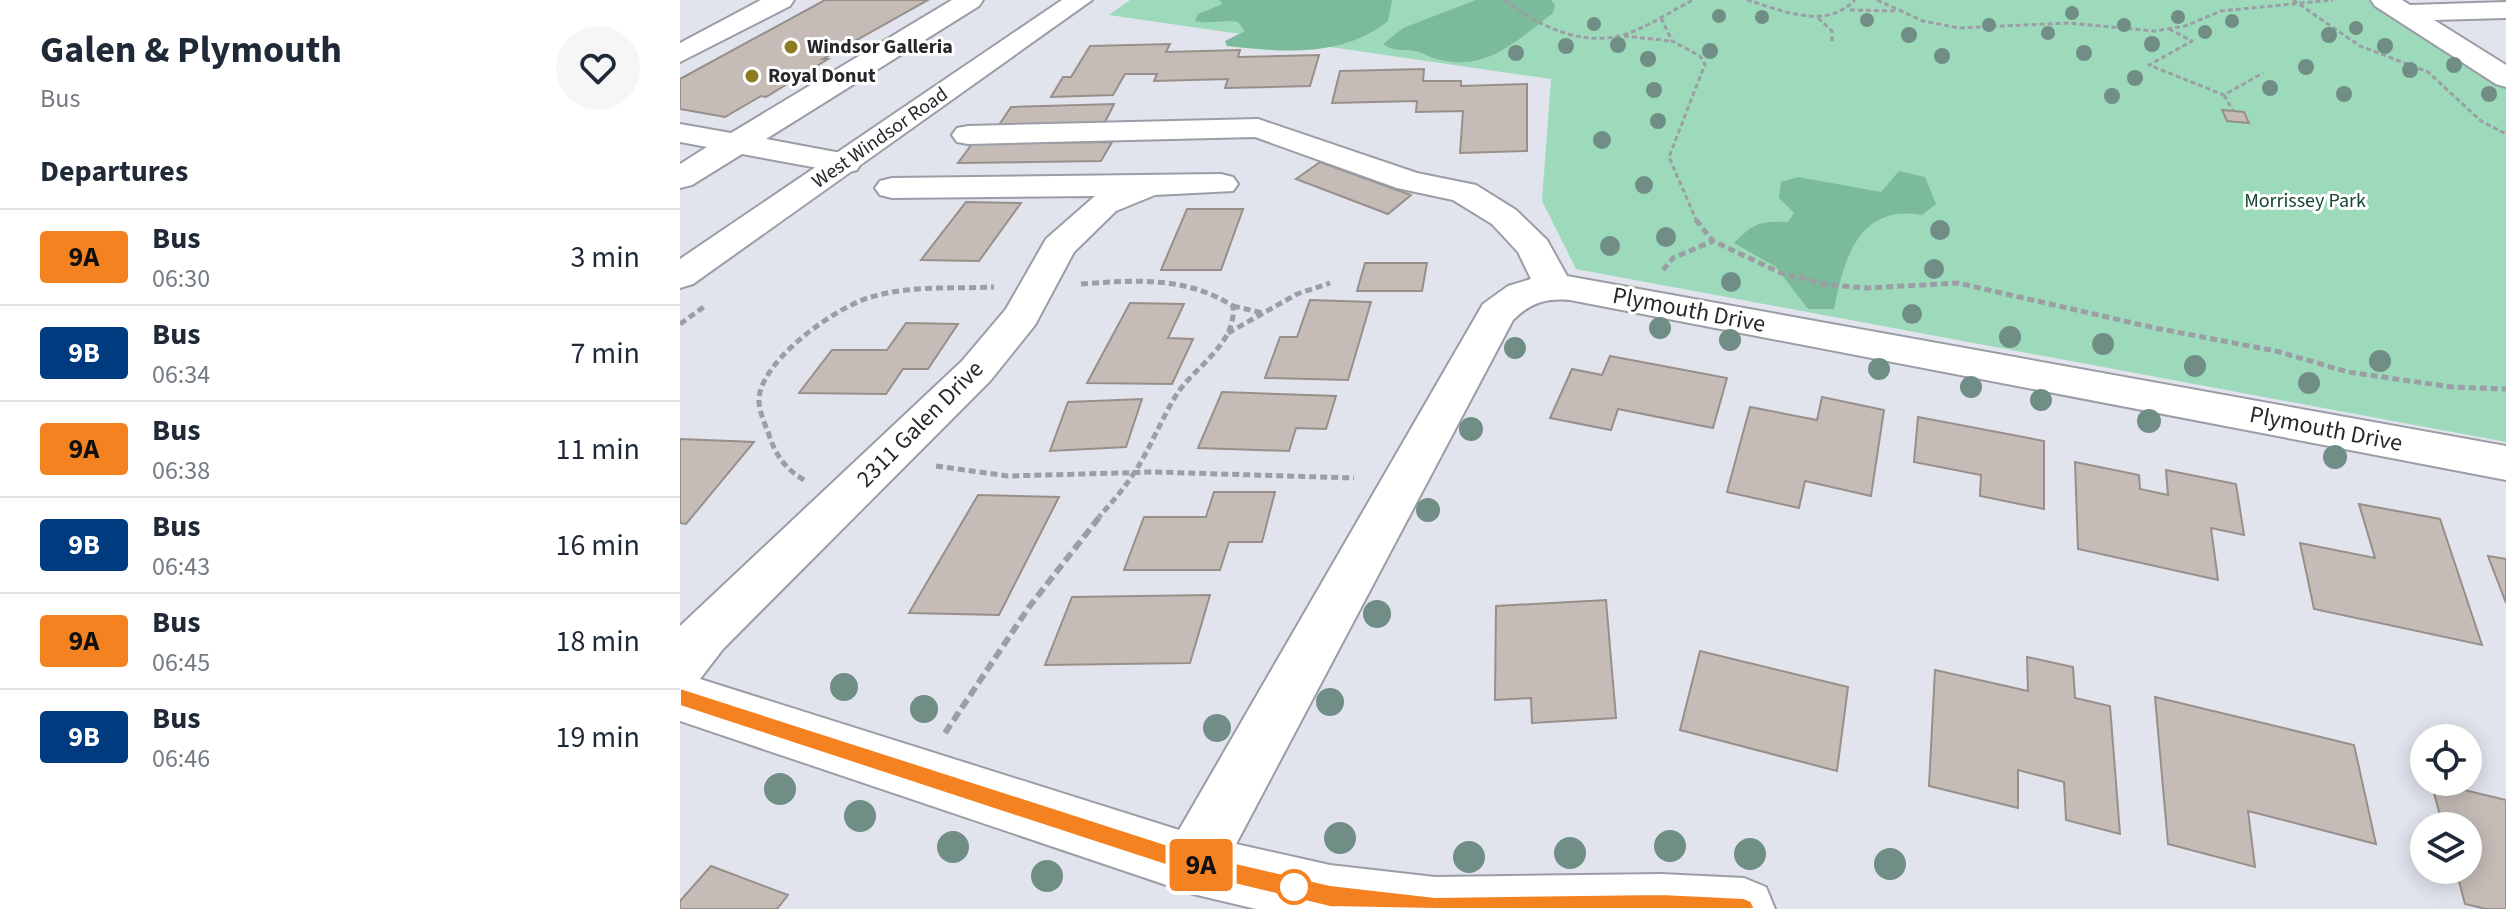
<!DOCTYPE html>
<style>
:root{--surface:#fff;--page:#f6f6f7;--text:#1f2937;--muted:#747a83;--line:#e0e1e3}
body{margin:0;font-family:"Source Sans 3",sans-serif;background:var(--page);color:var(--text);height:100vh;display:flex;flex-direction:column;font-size:30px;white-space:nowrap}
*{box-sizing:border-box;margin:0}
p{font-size:26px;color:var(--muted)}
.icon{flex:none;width:44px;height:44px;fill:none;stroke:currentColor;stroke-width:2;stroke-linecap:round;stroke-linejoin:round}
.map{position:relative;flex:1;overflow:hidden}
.drawer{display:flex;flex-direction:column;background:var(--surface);width:680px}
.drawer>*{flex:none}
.badge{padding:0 16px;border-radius:6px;font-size:28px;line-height:52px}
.fabs{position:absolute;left:1730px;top:724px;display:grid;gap:16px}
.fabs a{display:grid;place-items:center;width:72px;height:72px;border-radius:50%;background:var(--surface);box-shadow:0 4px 20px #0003;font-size:40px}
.map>.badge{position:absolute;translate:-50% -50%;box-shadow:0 0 0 4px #fff}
h2{padding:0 40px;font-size:30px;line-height:72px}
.round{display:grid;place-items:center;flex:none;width:84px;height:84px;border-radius:42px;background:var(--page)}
.headline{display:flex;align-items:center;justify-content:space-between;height:136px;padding:0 40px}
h1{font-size:38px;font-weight:700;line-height:60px}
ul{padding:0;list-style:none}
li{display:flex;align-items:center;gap:24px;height:96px;padding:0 40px;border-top:2px solid var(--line)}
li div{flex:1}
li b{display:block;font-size:30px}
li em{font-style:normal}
li .badge{min-width:88px;font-weight:700;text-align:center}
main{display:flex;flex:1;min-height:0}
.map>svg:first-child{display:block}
.green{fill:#9cdabb}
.forest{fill:#7cba9c}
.building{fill:#c6bcb7;stroke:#988f8a;stroke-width:2}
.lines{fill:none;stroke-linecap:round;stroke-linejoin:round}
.minor-casing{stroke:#9b9da6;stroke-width:4}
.major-casing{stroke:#9b9da6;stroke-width:4}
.path-far2{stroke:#9c9ea5;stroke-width:3;stroke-dasharray:5 3;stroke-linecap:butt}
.path-far1{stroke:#9c9ea5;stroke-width:5;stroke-dasharray:7 4;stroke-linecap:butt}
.path{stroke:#9c9ea5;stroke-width:6;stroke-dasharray:10 5;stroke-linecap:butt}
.minor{fill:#fff;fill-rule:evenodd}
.major{fill:#fff;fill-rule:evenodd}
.tree{fill:#708d86}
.line{fill:#f58220;stroke:#fff;stroke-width:2}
.poi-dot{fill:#8e7a1f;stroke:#fff;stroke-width:3}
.stop-dot{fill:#fff;stroke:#f58220;stroke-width:4}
.labels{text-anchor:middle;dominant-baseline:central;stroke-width:6;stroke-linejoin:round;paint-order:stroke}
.far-poi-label{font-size:20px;font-weight:bold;fill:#26272b;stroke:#fff;text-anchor:start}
.far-street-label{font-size:20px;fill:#26272b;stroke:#fff}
.far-park-label{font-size:20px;fill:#144631;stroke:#fff}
.street-label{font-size:24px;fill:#26272b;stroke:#fff}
</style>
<main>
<section class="drawer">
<div class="headline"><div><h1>Galen &amp; Plymouth</h1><p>Bus</p></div><a class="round"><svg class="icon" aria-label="heart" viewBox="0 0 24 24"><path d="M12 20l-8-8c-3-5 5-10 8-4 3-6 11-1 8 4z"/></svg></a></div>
<h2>Departures</h2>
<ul>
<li><span class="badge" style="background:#f58220;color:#111">9A</span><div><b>Bus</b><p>06:30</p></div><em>3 min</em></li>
<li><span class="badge" style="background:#003b80;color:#fff">9B</span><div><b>Bus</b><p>06:34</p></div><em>7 min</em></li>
<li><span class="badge" style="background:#f58220;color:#111">9A</span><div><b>Bus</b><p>06:38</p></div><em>11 min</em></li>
<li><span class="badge" style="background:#003b80;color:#fff">9B</span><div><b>Bus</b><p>06:43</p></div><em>16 min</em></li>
<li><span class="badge" style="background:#f58220;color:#111">9A</span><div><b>Bus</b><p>06:45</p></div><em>18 min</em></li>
<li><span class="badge" style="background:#003b80;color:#fff">9B</span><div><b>Bus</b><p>06:46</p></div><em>19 min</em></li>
</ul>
</section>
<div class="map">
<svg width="1826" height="909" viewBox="0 0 1826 909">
<rect width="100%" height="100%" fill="#e1e4ed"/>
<path class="green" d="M450 0H1689L1826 89V442L896 269 862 201 871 79 429 15Z"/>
<path class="forest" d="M539 0H712L708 21C662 58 602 52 547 46L545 41 565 31 558 22C543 19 530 25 515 21L518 14 543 4Z
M796 0H871L875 5 873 13C837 40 807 73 757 59 751 58 745 54 739 52 726 48 715 53 703 44L723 28Z
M1219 171 1245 177 1256 204 1242 215C1179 204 1164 258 1154 309H1128L1096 267 1054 243C1074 223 1080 221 1108 222L1114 213 1099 198 1101 182 1118 177 1201 192Z"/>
<path class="building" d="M145 0H248L143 59H148L86 97 81 96 45 117 0 109V79Z
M490 44 486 52 560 50 558 57 639 55 630 86 545 88 548 79 474 81 477 74H445L433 95 371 97 383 77H391L410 46Z
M744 69 743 81H781V86L847 84V151L780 153 783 111 736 112 737 101 652 103 660 71Z
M434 104 425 122 319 125 331 107Z
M1542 110 1564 112 1569 123 1547 121Z
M432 142 421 161 278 163 292 144Z
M640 162 731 195 708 214 616 179Z
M286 202 341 203 299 261 241 260Z
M507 209H563L541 270H481Z
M685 263H747L742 291H677Z
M630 300 691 302 668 380 585 378 600 337H617Z
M450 303 504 304 488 338 513 339 492 384 407 383Z
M226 323 278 324 248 369H223L206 394 119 393 152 350H207Z
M930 356 1047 378 1033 428 938 409 931 430 870 418 892 369 922 375Z
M542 392 656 396 646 429 616 428 609 451 518 448Z
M1142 397 1204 410 1191 496 1125 481 1119 508 1047 492 1070 407 1137 420Z
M462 399 446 447 370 451 388 402Z
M1238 417 1364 441V509L1300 496 1301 475 1234 462Z
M0 439 74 442 6 524 0 523Z
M1395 462 1459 475 1460 489 1488 495 1486 470 1556 484 1564 535 1531 528 1538 580 1398 549Z
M534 492H595L582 542H549L540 570H444L464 517H526Z
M298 495 379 497 319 615 229 613Z
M1679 504 1760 519 1802 645 1634 609 1620 543 1695 558Z
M1808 556 1826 559V603Z
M530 595 510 663 365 665 392 597Z
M926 600 936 718 852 723 851 698 815 700 816 606Z
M1020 651 1168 687 1157 771 1000 730Z
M1347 657 1393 667 1395 698 1430 706 1440 834 1386 820 1384 782 1338 770V808L1249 786 1255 670 1348 691Z
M1475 697 1674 745 1696 844 1568 811 1575 867 1488 844Z
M1751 782 1826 800V909H1806L1785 904 1776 870H1788V826H1763Z
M31 866 108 895 97 909H0V901Z"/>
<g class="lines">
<g class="minor-casing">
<path id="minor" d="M81 0H114L110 6 0 62V43Z
M272 0H303L299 6 86 139 177 156 181 163 177 170 165 173 62 154 12 185 0 188V164L27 147 0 142V124L51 133Z
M1691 0H1722L1730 5 1826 2V18L1754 20 1826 65V87L1816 84 1695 6Z
M578 119 737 173 796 185 836 210 867 240 887 276 1826 446V480L890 300C866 298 850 303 833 320L556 844 650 865 755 877 981 874 1064 878 1086 887 1095 909H576L513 894 0 721V626L282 361 326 309 366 239 415 196 212 198 200 195 195 188 200 181 212 178 541 174 553 177 558 184 553 191 475 195 436 211 394 252 355 325 310 381 43 649 20 679 499 830 803 304 828 286 851 279 838 252 812 224 773 200 717 188 575 137 288 144 277 142 272 135 277 128 288 126Z"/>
</g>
<g class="major-casing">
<path id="major" d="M382 0H412L13 284 0 288V259Z"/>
</g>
<path class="path-far2" d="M825 0C858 26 903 48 946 34 970 26 991 11 1013 0
M1067 0C1102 10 1145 31 1175 0
M1197 0 1243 21 1279 28 1389 23 1474 31 1505 26 1541 11 1653 0
M1613 0 1680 46 1748 72 1801 121 1826 134
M1170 10 1216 11
M981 18 992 41 1020 56 1025 64 989 157 1017 222
M1138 18 1152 31V41
M1489 29 1512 41 1469 65 1544 95 1583 73
M944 36 992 41
M1544 95 1553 111"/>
<path class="path-far1" d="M1016 220 1033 241 1101 273 1150 285 1187 288 1278 283 1475 328 1596 351 1668 372 1772 387 1826 389
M983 270 993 258 1033 241
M401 284C454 280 506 276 553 306 557 345 512 368 495 397 480 422 470 449 454 473 444 489 431 503 419 517
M553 306 583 313
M0 324 25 306
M548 333 617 294 650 283
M256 466 328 476 475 472 674 478
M124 480C104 468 95 454 88 432 84 422 78 408 79 397 84 358 156 307 191 297 230 285 274 289 314 287"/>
<path class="path" d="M265 733 349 607 421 515"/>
<use href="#minor" class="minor"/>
<use href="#major" class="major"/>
</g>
<g class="tree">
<circle cx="1392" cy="13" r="7"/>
<circle cx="1039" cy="16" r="7"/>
<circle cx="1082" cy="17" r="7"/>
<circle cx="1498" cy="17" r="7"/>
<circle cx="1187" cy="20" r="7"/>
<circle cx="1552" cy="21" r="7"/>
<circle cx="914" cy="24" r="7"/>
<circle cx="1309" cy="25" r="7"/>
<circle cx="1444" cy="25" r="7"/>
<circle cx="1676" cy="28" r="7"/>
<circle cx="1525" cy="32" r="7"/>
<circle cx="1368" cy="33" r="7"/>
<circle cx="1229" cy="35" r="8"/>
<circle cx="1649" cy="35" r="8"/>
<circle cx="1472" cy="44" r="8"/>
<circle cx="938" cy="45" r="8"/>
<circle cx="886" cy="46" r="8"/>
<circle cx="1705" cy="46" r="8"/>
<circle cx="1030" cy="51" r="8"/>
<circle cx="836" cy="53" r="8"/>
<circle cx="1404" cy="53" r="8"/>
<circle cx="1262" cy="56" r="8"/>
<circle cx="968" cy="59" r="8"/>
<circle cx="1774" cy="65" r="8"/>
<circle cx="1626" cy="67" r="8"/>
<circle cx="1730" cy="70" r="8"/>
<circle cx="1455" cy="78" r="8"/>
<circle cx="1590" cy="88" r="8"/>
<circle cx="974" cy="90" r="8"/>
<circle cx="1664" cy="94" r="8"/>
<circle cx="1809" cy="94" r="8"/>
<circle cx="1432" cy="96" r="8"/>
<circle cx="978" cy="121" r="8"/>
<circle cx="922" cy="140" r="9"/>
<circle cx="964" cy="185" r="9"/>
<circle cx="1260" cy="230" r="10"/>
<circle cx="986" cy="237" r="10"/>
<circle cx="930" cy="246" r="10"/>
<circle cx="1254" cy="269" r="10"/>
<circle cx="1051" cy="282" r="10"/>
<circle cx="1232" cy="314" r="10"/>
<circle cx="980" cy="328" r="11"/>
<circle cx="1330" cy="337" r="11"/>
<circle cx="1050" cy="340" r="11"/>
<circle cx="1423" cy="344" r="11"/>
<circle cx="835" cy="348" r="11"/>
<circle cx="1700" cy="361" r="11"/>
<circle cx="1515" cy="366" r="11"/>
<circle cx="1199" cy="369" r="11"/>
<circle cx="1629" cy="383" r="11"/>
<circle cx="1291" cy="387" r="11"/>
<circle cx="1361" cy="400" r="11"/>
<circle cx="1469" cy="421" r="12"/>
<circle cx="791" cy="429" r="12"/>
<circle cx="1655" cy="457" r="12"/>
<circle cx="748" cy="510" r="12"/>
<circle cx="697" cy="614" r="14"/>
<circle cx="164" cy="687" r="14"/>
<circle cx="650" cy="702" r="14"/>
<circle cx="244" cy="709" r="14"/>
<circle cx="537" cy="728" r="14"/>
<circle cx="100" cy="789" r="16"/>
<circle cx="180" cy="816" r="16"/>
<circle cx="660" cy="838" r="16"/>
<circle cx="990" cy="846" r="16"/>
<circle cx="273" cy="847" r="16"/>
<circle cx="890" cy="853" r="16"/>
<circle cx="1070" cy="854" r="16"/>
<circle cx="789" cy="857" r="16"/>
<circle cx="1210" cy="864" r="16"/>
<circle cx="367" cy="876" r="16"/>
</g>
<path class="line" d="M0 688 513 853 650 885 755 897 981 894 1064 898 1071 901 1075 909H755L650 907 513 874 0 706Z"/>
<g class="poi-dot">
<circle cx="111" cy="47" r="8"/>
<circle cx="72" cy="76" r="8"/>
</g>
<circle class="stop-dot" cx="614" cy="887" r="16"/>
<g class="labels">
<g class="far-poi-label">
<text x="127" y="47">Windsor Galleria</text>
<text x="88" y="76">Royal Donut</text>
</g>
<g class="far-street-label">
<text transform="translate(200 138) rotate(-35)">West Windsor Road</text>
</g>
<g class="far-park-label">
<text x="1625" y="201">Morrissey Park</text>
</g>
<g class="street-label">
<text transform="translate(1009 310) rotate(11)">Plymouth Drive</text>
<text transform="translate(240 424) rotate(-45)">2311 Galen Drive</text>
<text transform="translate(1646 429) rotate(11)">Plymouth Drive</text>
</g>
</g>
</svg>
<div class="fabs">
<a><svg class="icon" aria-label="locate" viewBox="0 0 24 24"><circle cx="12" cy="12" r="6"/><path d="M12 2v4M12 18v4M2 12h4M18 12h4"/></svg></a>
<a><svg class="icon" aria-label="layers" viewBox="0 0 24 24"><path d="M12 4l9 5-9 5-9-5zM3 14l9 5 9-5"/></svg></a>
</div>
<b class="badge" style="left:521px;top:865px;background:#f58220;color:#111">9A</b>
</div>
</main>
